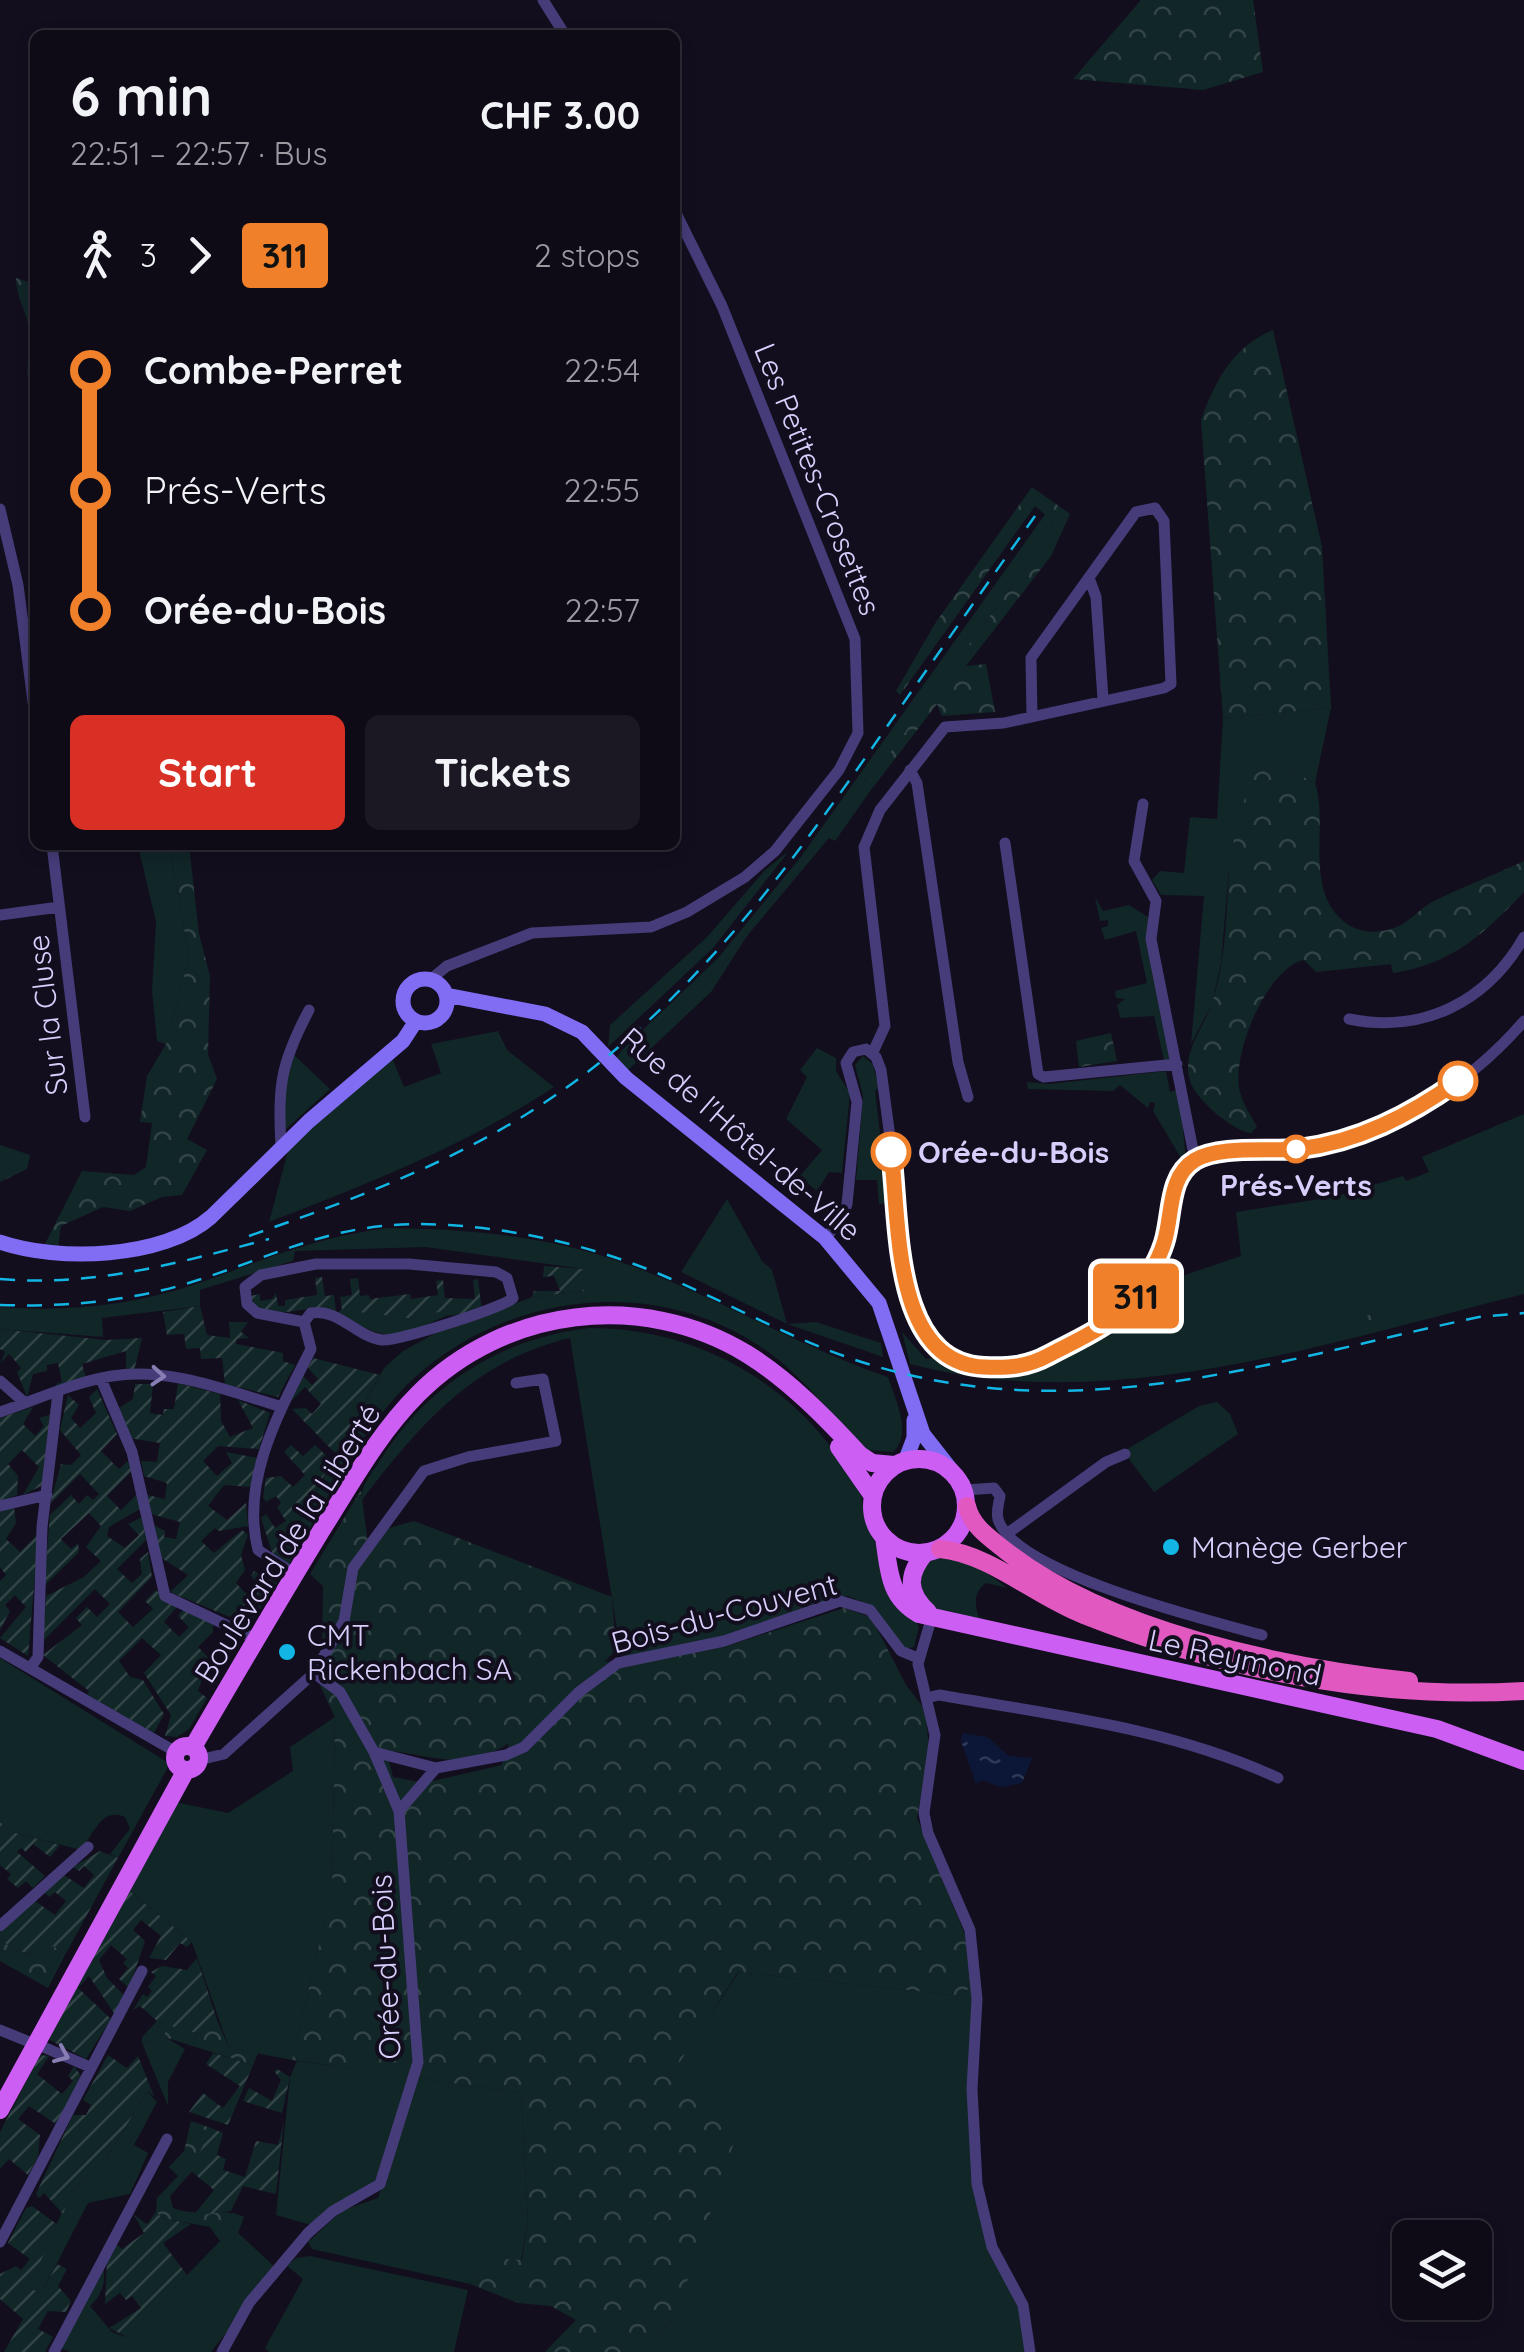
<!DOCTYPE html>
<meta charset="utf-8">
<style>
:root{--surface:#0e0a16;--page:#1c1823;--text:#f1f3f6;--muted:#9b9aa1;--line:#2e2b35;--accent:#d93025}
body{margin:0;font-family:Quicksand,sans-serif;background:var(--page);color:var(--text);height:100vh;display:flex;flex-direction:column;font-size:38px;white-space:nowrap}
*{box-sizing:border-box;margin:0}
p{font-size:32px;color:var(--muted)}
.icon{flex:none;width:55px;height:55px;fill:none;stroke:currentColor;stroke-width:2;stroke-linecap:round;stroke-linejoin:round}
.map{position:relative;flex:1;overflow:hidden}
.sheet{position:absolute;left:30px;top:30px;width:650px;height:820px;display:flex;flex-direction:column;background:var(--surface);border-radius:15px;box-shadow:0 5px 15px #0003,0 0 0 2px var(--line)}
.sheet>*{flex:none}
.badge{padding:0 20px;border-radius:8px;font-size:35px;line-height:65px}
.tools{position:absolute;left:1392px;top:2220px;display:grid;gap:20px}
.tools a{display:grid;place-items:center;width:100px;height:100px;border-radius:15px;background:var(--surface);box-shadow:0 5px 15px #0003,0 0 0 2px var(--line);font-size:50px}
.map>.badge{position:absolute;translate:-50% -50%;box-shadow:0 0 0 5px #fff}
.legs{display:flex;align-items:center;gap:15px;height:110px;padding:0 40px;font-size:32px}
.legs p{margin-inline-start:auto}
.summary{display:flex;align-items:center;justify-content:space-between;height:170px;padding:0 40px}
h1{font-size:55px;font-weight:700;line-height:75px}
.action{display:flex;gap:20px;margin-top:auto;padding:20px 40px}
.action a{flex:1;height:115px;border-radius:15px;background:var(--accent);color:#fff;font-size:40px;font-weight:700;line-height:115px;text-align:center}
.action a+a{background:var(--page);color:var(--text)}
ul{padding:0 40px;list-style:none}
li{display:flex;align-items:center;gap:35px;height:120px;font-size:38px}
li i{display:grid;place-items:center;width:15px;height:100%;margin:0 12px;background:currentColor}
li i::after{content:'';width:25px;height:25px;margin:-12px;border:8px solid;border-radius:50%;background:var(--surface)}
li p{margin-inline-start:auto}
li:first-child i{background:linear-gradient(#0000 50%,currentColor 0)}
li:last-child i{background:linear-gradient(currentColor 50%,#0000 0)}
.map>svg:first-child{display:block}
.grass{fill:#112627}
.forest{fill:url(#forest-crowns);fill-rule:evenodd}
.garden{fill:url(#garden-furrows)}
.water{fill:url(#water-ripples)}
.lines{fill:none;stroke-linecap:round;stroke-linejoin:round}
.minor{stroke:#463c79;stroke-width:11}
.secondary{stroke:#806df4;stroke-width:15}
.primary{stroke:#cd5ef3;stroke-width:18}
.trunk{stroke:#e058c0;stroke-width:18}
.rail{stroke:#11b6e4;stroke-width:2.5;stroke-dasharray:15 12;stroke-linecap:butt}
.oneway{stroke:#887eb4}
.line-1-casing{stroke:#fff;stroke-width:22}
.line-1{stroke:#f0802a;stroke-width:15}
.stop-1-dot{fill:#fff;stroke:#f0802a;stroke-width:5}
.poi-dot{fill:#11b6e4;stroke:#120e1e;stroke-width:4}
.labels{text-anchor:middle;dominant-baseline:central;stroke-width:8;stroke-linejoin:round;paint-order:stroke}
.street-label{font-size:30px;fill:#d9cefb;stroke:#120e1e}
.stop-label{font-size:30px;font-weight:bold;fill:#d9cefb;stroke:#120e1e;text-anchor:start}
.poi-label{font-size:30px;fill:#d9cefb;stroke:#120e1e;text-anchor:start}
</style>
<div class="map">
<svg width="1524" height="2352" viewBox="0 0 1524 2352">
<defs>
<pattern id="forest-crowns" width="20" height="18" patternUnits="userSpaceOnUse" patternTransform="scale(2.5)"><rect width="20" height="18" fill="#112627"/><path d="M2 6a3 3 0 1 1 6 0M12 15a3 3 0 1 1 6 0" fill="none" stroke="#334447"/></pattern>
<pattern id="garden-furrows" width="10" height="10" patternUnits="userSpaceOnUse" patternTransform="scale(2.5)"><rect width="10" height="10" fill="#112627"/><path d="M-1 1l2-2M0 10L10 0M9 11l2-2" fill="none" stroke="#334447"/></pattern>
<pattern id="water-ripples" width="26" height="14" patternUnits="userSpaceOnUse" patternTransform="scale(2.5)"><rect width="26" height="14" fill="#0c1738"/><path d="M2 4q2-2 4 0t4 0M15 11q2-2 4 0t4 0" fill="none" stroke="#2f3856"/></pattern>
</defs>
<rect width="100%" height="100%" fill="#120e1e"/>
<path class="grass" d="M1046 513 1053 522 1046 539 869 783 871 790 835 841 829 838 747 936 711 992 628 1070 616 1059 621 1051 718 958 800 858Z
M1331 708 1315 783 1283 766 1229 870 1221 963 1212 1004 1191 1044 1204 896 1161 895 1152 880 1160 871 1184 873 1190 817 1217 819 1223 718Z
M138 845H169L189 957 166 1044 157 1041 152 991 156 922Z
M789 851 713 948 608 1047 610 1025 707 937 765 870Z
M1095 897 1103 911 1129 905 1148 917 1173 1059 1164 1060 1154 1016 1120 1018 1117 1005 1125 999 1116 998 1115 991 1147 983 1136 931 1105 940 1101 928 1108 926V920L1100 921Z
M498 1031 507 1050 554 1087C465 1146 369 1183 269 1222L289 1147 392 1058 404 1087 441 1073 431 1044Z
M817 1048 836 1058V1071L850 1093 842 1173 829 1172 817 1191 799 1177 822 1150 786 1119 807 1077 800 1070Z
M292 1053 330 1089 285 1130 284 1086Z
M863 1056 873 1064 879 1089 875 1090 882 1150H889L893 1202 879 1204 877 1180H856L863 1096 855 1065Z
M1166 1071 1170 1092 1179 1090 1186 1160 1181 1158 1153 1111 1155 1103 1150 1102 1148 1108 1120 1085 1113 1091 1028 1089 1027 1082 1049 1084Z
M1524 1114V1294C1326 1343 1111 1417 910 1364L902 1332 926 1359 940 1357 973 1371H1024L1124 1316 1152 1286 1241 1256 1236 1212 1333 1197 1403 1176 1406 1181 1429 1172 1422 1157Z
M727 1199 762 1261 772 1270 787 1324 816 1322 881 1343 883 1357 787 1324 681 1272Z
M388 1228C464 1229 543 1235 615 1260 709 1292 796 1346 888 1377 895 1399 913 1434 893 1452L868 1450C832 1418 804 1376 764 1349 655 1274 507 1292 412 1380 360 1429 326 1504 289 1564L279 1559 384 1368 403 1351 452 1324 459 1326 532 1297 584 1291V1269L426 1247 295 1251 293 1261 200 1290V1306L102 1318 103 1337 0 1329V1307C63 1312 129 1306 190 1286 263 1261 310 1238 388 1228Z
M362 1309 409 1318 445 1310 446 1316C391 1340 392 1342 337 1315L340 1310Z
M589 1328C703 1328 802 1388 858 1488 865 1501 863 1518 870 1532 885 1563 902 1596 919 1627L914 1647 903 1649 871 1605 847 1596 721 1637 622 1660 570 1338C475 1360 419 1425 362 1500 360 1485 373 1472 381 1459 428 1384 502 1338 589 1328Z
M1217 1402 1230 1414 1238 1434 1154 1492 1125 1454 1129 1448 1199 1406Z
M942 1555 975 1564 1007 1588 986 1583C974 1592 974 1604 979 1617L986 1618 978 1619 931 1608 913 1579 926 1560Z
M0 1658 167 1762V1769L118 1858 110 1854 130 1829 125 1817C101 1807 94 1834 81 1850L12 1832 0 1822Z
M335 1717 332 1891 292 2060 229 2048 192 1942 127 1889 175 1802 228 1813 293 1771 290 1747Z
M739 1972 963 1996 973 1982 968 2084 990 2254 1020 2306 1026 2352H646L677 2311V2065Z
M161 2023 168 2024 165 2037 185 2049 168 2082V2106L142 2043 153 2040Z
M297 2061 413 2077 380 2178 311 2225 276 2215 290 2077Z
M417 2078 521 2093 528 2220 521 2261 486 2258 470 2284 312 2249 308 2242 343 2210 378 2198Z
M147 2091 157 2102 134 2145 148 2153 130 2194 88 2203 41 2294 27 2287 72 2191 102 2166Z
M233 2228 277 2269 211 2352H70L61 2348 102 2266C108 2279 101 2297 90 2306L112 2332 126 2337Z
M310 2256 468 2290 454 2352H269L265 2348 303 2279 287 2266 296 2258Z"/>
<path class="forest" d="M1141 0H1253L1263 72 1203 90 1073 79Z
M16 278 35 284V404C19 366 34 356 28 325 25 307 16 297 16 278Z
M1273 330 1322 547 1331 708 1223 718 1201 420C1215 381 1233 346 1273 330Z
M1032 487 1070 514 1051 556 966 666 986 664 995 712 942 716 937 704 871 790 868 783 1046 539 1053 521 1035 506 900 695 896 691 936 622Z
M1267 766H1283L1315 783C1325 813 1315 849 1322 882 1328 919 1358 941 1394 928 1408 924 1419 909 1432 902 1462 887 1494 875 1524 861V892C1484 934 1452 964 1393 973L1391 964 1316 972 1304 960C1266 968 1230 1058 1240 1092 1243 1104 1251 1116 1257 1127L1251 1133C1234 1132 1195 1099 1190 1081 1181 1052 1204 1028 1212 1003 1226 961 1226 917 1229 874 1231 839 1243 803 1254 770Z
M169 845H189L199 934 210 976 208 1054 217 1079 187 1139 207 1150 182 1195 162 1197 130 1211 103 1207 61 1226 58 1247 45 1244 82 1171 134 1175 146 1167 152 1123 140 1122 147 1076 166 1044 189 957Z
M1111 1033 1117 1061 1079 1067 1076 1041Z
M0 1145 30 1155 27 1169 0 1182Z
M1401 1302 1390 1319 1319 1335Z
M361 1490 369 1552 389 1528 414 1521 612 1597 616 1650 604 1662 727 1646 844 1608 871 1617 906 1685 925 1710 929 1747 917 1818 968 1942 973 1982 963 1996 738 1972 678 2065 739 2128 677 2311 646 2352H545L576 2320 551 2306 518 2303 470 2284 486 2258 522 2260 528 2220 521 2093 292 2060 332 1890 335 1717 314 1673 322 1653 323 1586 310 1574ZM509 1743 502 1765 424 1783 393 1777 386 1750C434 1756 464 1772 509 1743Z
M0 1938 12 1949 34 1955 54 1946 65 1955 48 1988 0 1961Z
M217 2020 229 2048 258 2053 253 2065 164 2037 168 2024 198 2034Z
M191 2121 211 2128 194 2169 170 2196 173 2208C199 2218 221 2206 244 2217L238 2233 233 2228 220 2241 210 2227 162 2218 156 2212 157 2198 178 2176 169 2167 184 2151Z"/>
<path class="garden" d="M544 1266 584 1269V1291L532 1297 534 1291H560L554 1276 543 1277Z
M322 1277 325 1296 334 1295 336 1311C310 1300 274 1326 251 1301L250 1296 260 1294V1301L272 1299 276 1293 278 1306H285V1300L317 1295 315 1278Z
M358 1278 360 1296 369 1295 370 1299 410 1294 411 1299 438 1295 436 1281 443 1280 445 1298 475 1299 473 1280 478 1279 482 1311 446 1316 444 1311 409 1318 342 1310 340 1297 352 1295 350 1279Z
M200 1306 207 1335 230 1338 229 1322H248L241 1332 249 1338 237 1339 236 1344 283 1353V1361L295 1365 278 1397 225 1384 222 1358 201 1359 200 1348 186 1349 184 1334 167 1335 163 1312Z
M0 1329 106 1340 142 1338 134 1371 126 1372V1351L82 1364 86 1378 57 1389 56 1384 62 1382 58 1363 47 1365V1371L33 1374 27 1397 17 1372 21 1368 9 1354 0 1364 5 1352 0 1349Z
M313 1358 380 1375 336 1454 292 1409 306 1408 312 1414 321 1404 305 1387 290 1402 303 1376 312 1385 318 1379 308 1368Z
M178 1383 220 1394 221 1421 230 1437 253 1428 238 1400 270 1413 259 1449 218 1446 203 1461 217 1476 232 1463 226 1452 258 1458 252 1487 224 1485 208 1506 227 1520 246 1503 248 1526 219 1531 215 1528 201 1541 214 1553 242 1530 248 1535 241 1555 245 1570 236 1583 249 1597 261 1586 251 1576 254 1571 277 1583 249 1625 170 1592 188 1575 160 1557 154 1525 165 1531 164 1537 176 1539 180 1522 151 1514 147 1495 165 1499 167 1483 144 1476 141 1461 157 1462 160 1443 129 1438 116 1410 133 1399 135 1384H153L150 1413 163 1415 164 1409H174Z
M97 1389 117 1434 101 1451 119 1469 129 1460 133 1470 107 1496 121 1510 137 1494 140 1509 109 1527 107 1536 125 1548 139 1535 128 1524 142 1517 146 1540 117 1569 132 1583 142 1574 140 1559 148 1552 152 1577 118 1612 133 1627 153 1609 145 1601 156 1590 177 1607 164 1622 179 1637 189 1627 178 1616 183 1610 213 1622V1632L198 1647 209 1658 198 1691 207 1698 189 1729 177 1737 165 1736 171 1715 144 1673 161 1655 142 1638 119 1661 130 1677 143 1680 164 1714 154 1733 87 1695 89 1691 43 1655 82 1625 76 1618 87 1607 97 1617 110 1604 95 1589 43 1641 46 1596 84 1577 101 1561 86 1547 101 1526 89 1513 61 1539 71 1549 78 1543 79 1552 44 1586 50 1515 71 1495 79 1504 87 1495 93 1500 99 1494 80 1474 50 1504 61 1464 71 1465 81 1455 60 1430 68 1395 79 1405 71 1418 80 1428 96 1413 89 1397Z
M33 1407 23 1424 35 1436 44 1426 39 1418 52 1414 43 1485 23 1495 39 1467 22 1450 8 1464 18 1476 17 1495 0 1501V1418Z
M291 1445 303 1456 315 1445 332 1461 279 1559 273 1555 261 1518 266 1514 275 1528 286 1521 277 1507 281 1503 276 1496 266 1502 263 1497 266 1478 281 1476 293 1487 305 1475 284 1452Z
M14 1508 16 1523 6 1539 20 1552 37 1535 38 1539 28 1656 0 1638 26 1607 15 1595 5 1605 10 1611 0 1630V1581L6 1575 0 1567V1511Z
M0 1822 12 1832 60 1845 50 1857 33 1844 26 1852 21 1848 17 1852 45 1876 33 1888 26 1881 18 1888 7 1879 11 1874 0 1865Z
M100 1851 118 1858 65 1955 54 1946 35 1955 12 1949 0 1938V1932L35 1901 55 1915 66 1901 55 1892 49 1897 44 1892 64 1875 84 1888 94 1875 84 1866 79 1871 73 1867Z
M127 1889 192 1942 187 1947 180 1943 166 1960 149 1958 161 1936 141 1920 133 1930 145 1941 129 1988 119 1979 128 1968 123 1963 127 1959 111 1945 99 1960 107 1978 124 1995 114 2013 89 1976 78 1988 111 2019 86 2059 48 2039Z
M197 1958 217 2020 199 2034 161 2023 153 2040 142 2043V2037L157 2021 140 2006 133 2010 143 1994 147 1997 152 1991 148 1987 156 1976 151 1972 162 1966 187 1970Z
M213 2053 253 2065 228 2125 189 2112 203 2093 223 2108 240 2086 206 2064Z
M40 2055 49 2056 37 2074 62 2094 73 2081 68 2076 74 2066 81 2076 56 2124 29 2106 18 2119 40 2135 38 2157 28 2175 9 2159 0 2169V2132Z
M108 2055 127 2068 138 2056 154 2096 147 2091 102 2166 72 2191 63 2214 44 2193 39 2198 36 2194 73 2115H86L91 2105 83 2100Z
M277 2069 290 2077 282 2113 243 2101 249 2088 272 2101 281 2080 274 2071Z
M284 2121 276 2194 243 2186 231 2211 193 2216 214 2190 191 2171 211 2128 223 2133 217 2155 226 2159 223 2170 245 2177 256 2141 278 2145Z
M32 2206 58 2225 28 2287 41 2294 57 2264 67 2269 58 2286 71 2301 66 2312 48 2311 38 2329 53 2337 45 2352H4L23 2319 0 2299V2274L16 2266 21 2270 30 2259 8 2243 26 2208Z
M156 2212 162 2218 191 2224 163 2243 187 2275 127 2337 109 2328 141 2308 132 2296 126 2300 120 2293 105 2304 107 2260 115 2243 122 2249 144 2233 134 2215 147 2224Z"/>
<path class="water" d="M963 1733 987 1737 1009 1756 1032 1758 1022 1783 1001 1787 982 1780 976 1784 961 1741Z"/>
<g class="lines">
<path class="minor" d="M543 0 565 35
M0 509 18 585 35 717
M1089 578 1096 597 1103 699
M910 770 917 783 958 1062 968 1097
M1143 804 1134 861 1156 901 1151 939 1195 1160
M1005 843 1038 1074 1044 1077 1177 1064
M52 845 85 1117
M0 915 59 907
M430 980 447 966 532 933 651 927 687 912 745 877 775 851 839 770 858 733 855 639 722 306 675 211
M1349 1019C1423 1034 1487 1002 1524 937
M873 1052 885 1026 864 847 880 810 945 727 1004 723 1164 688 1171 684 1164 521 1155 508 1136 512 1031 658 1032 717
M281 1147C278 1085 280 1065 309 1010
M825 1238 841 1220 847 1204 857 1102 846 1063 853 1052 866 1049 876 1057 881 1070 914 1316 941 1352 977 1367 1025 1366 1089 1334 1129 1306 1164 1243 1179 1177 1195 1160C1226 1146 1268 1153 1301 1148 1386 1138 1469 1085 1524 1021
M316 1264H409L496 1272 507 1278 513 1298C505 1307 396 1342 382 1340 356 1337 339 1308 311 1313L304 1322 257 1313 247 1304 245 1287 261 1275Z
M101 1379 132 1452 165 1596 256 1639
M0 1381 25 1403
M0 1412C36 1400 74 1382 112 1376 169 1367 225 1390 279 1406
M965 1490 994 1488 1000 1496C999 1503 996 1511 998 1519 1013 1573 1211 1621 1262 1635
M0 1506 47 1495
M1008 1533 1106 1462 1125 1454
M295 1574 258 1550C240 1479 281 1409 311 1349L304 1322
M932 1616 918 1664 935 1735 924 1813 928 1833 970 1930 977 1999 972 2089 977 2184 992 2247 1023 2305 1030 2352
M0 1651 176 1752
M30 1668 38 1657 42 1527 58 1393
M926 1698 939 1695C1054 1715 1171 1728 1278 1778
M374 1752 436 1768 506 1755 524 1747 579 1692 618 1663 724 1641 840 1601 870 1610 901 1651 918 1658
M199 1760 224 1754 314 1673 344 1621 353 1568 424 1471 468 1457 556 1441 543 1379 516 1383
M399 1811 436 1768
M0 1926 88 1847
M0 2030 27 2041
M34 2043 90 2067
M0 2242 142 1971
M54 2352 167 2139
M222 2352 249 2303 308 2233 333 2211 380 2184 418 2062 399 1811 374 1752 340 1692 314 1673"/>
<path class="secondary" d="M403 1001a22 22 0 1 1 44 0a22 22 0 1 1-44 0Z
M446 995 545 1014 582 1032 626 1078 825 1238 879 1303 923 1434 963 1485
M0 1242C58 1262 163 1259 211 1217L309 1121 403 1041 416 1021
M906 1459 914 1438V1420"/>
<path class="primary" d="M839 1447 873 1496
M872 1506a47 47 0 1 1 94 0a47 47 0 1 1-94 0Z
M884 1537C889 1569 888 1597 919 1614L1437 1729 1524 1761
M925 1553C907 1575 907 1592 928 1612
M175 1758a12 12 0 1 1 24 0a12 12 0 1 1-24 0Z
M193 1747C235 1675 277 1603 321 1531 351 1484 378 1434 418 1394 504 1307 642 1290 747 1354 789 1380 827 1419 860 1455L872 1463 894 1465
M0 2110 186 1770"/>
<path class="trunk" d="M967 1506C972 1527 990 1538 1006 1551 1108 1631 1281 1667 1409 1681
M940 1549C991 1554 1036 1597 1084 1615 1223 1670 1375 1700 1524 1691"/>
<path class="rail" d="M249 1236C352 1200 453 1163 544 1103 683 1011 776 885 870 751 925 672 980 594 1035 516
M0 1279C95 1287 178 1263 269 1239
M0 1305C61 1307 123 1302 182 1285 285 1254 334 1218 449 1225 525 1230 601 1248 671 1279 737 1307 799 1343 868 1364 1081 1429 1271 1361 1479 1317L1524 1313"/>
</g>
<defs><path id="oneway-chevron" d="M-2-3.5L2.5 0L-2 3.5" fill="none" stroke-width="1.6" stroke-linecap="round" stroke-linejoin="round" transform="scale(2.5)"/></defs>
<g class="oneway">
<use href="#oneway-chevron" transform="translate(158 1376) rotate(4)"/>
<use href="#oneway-chevron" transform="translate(62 2055) rotate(23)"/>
</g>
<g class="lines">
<g class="line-1-casing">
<path id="line-1" d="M891 1152C900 1219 891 1363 984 1367 1009 1368 1027 1367 1049 1355 1081 1338 1121 1322 1140 1290 1149 1276 1159 1259 1164 1243 1173 1216 1167 1177 1195 1160 1221 1145 1269 1152 1299 1149 1358 1142 1410 1115 1458 1081"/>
</g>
<use href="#line-1" class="line-1"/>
</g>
<g class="stop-1-dot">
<circle cx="1458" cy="1081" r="18"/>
<circle cx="1296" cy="1149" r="12"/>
<circle cx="891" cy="1152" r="18"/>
</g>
<g class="poi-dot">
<circle cx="1171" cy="1547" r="10"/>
<circle cx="287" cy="1652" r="10"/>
</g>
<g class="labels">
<g class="street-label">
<text transform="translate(818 479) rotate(68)">Les Petites-Crosettes</text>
<text transform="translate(47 1015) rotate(-97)">Sur la Cluse</text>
<text transform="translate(741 1134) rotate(41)">Rue de l'Hôtel-de-Ville</text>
<text transform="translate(287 1543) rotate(-58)">Boulevard de la Liberté</text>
<text transform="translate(724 1613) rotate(-15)">Bois-du-Couvent</text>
<text transform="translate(1235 1657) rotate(12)">Le Reymond</text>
<text transform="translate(385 1967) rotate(-93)">Orée-du-Bois</text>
</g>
<g class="stop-label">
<text x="918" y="1152">Orée-du-Bois</text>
<text x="1296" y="1185" text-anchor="middle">Prés-Verts</text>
</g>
<g class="poi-label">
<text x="1191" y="1547">Manège Gerber</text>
<text x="307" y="1635">CMT<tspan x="307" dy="34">Rickenbach SA</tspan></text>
</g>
</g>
</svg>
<div class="tools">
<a><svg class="icon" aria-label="layers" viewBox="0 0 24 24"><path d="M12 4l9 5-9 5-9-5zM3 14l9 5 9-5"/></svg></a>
</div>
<b class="badge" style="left:1136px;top:1296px;background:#f0802a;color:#111">311</b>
<section class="sheet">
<div class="summary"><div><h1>6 min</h1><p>22:51 – 22:57 · Bus</p></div><b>CHF 3.00</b></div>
<div class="legs"><svg class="icon" aria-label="walk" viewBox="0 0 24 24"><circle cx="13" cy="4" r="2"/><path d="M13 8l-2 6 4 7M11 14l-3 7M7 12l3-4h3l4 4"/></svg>3<svg class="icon" aria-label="forward" viewBox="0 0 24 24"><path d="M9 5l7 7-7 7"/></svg><b class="badge" style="background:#f0802a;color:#111">311</b><p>2 stops</p></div>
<ul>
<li><i style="color:#f0802a"></i><b>Combe-Perret</b><p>22:54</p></li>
<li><i style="color:#f0802a"></i><span>Prés-Verts</span><p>22:55</p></li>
<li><i style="color:#f0802a"></i><b>Orée-du-Bois</b><p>22:57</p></li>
</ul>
<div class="action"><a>Start</a><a>Tickets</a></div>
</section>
</div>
